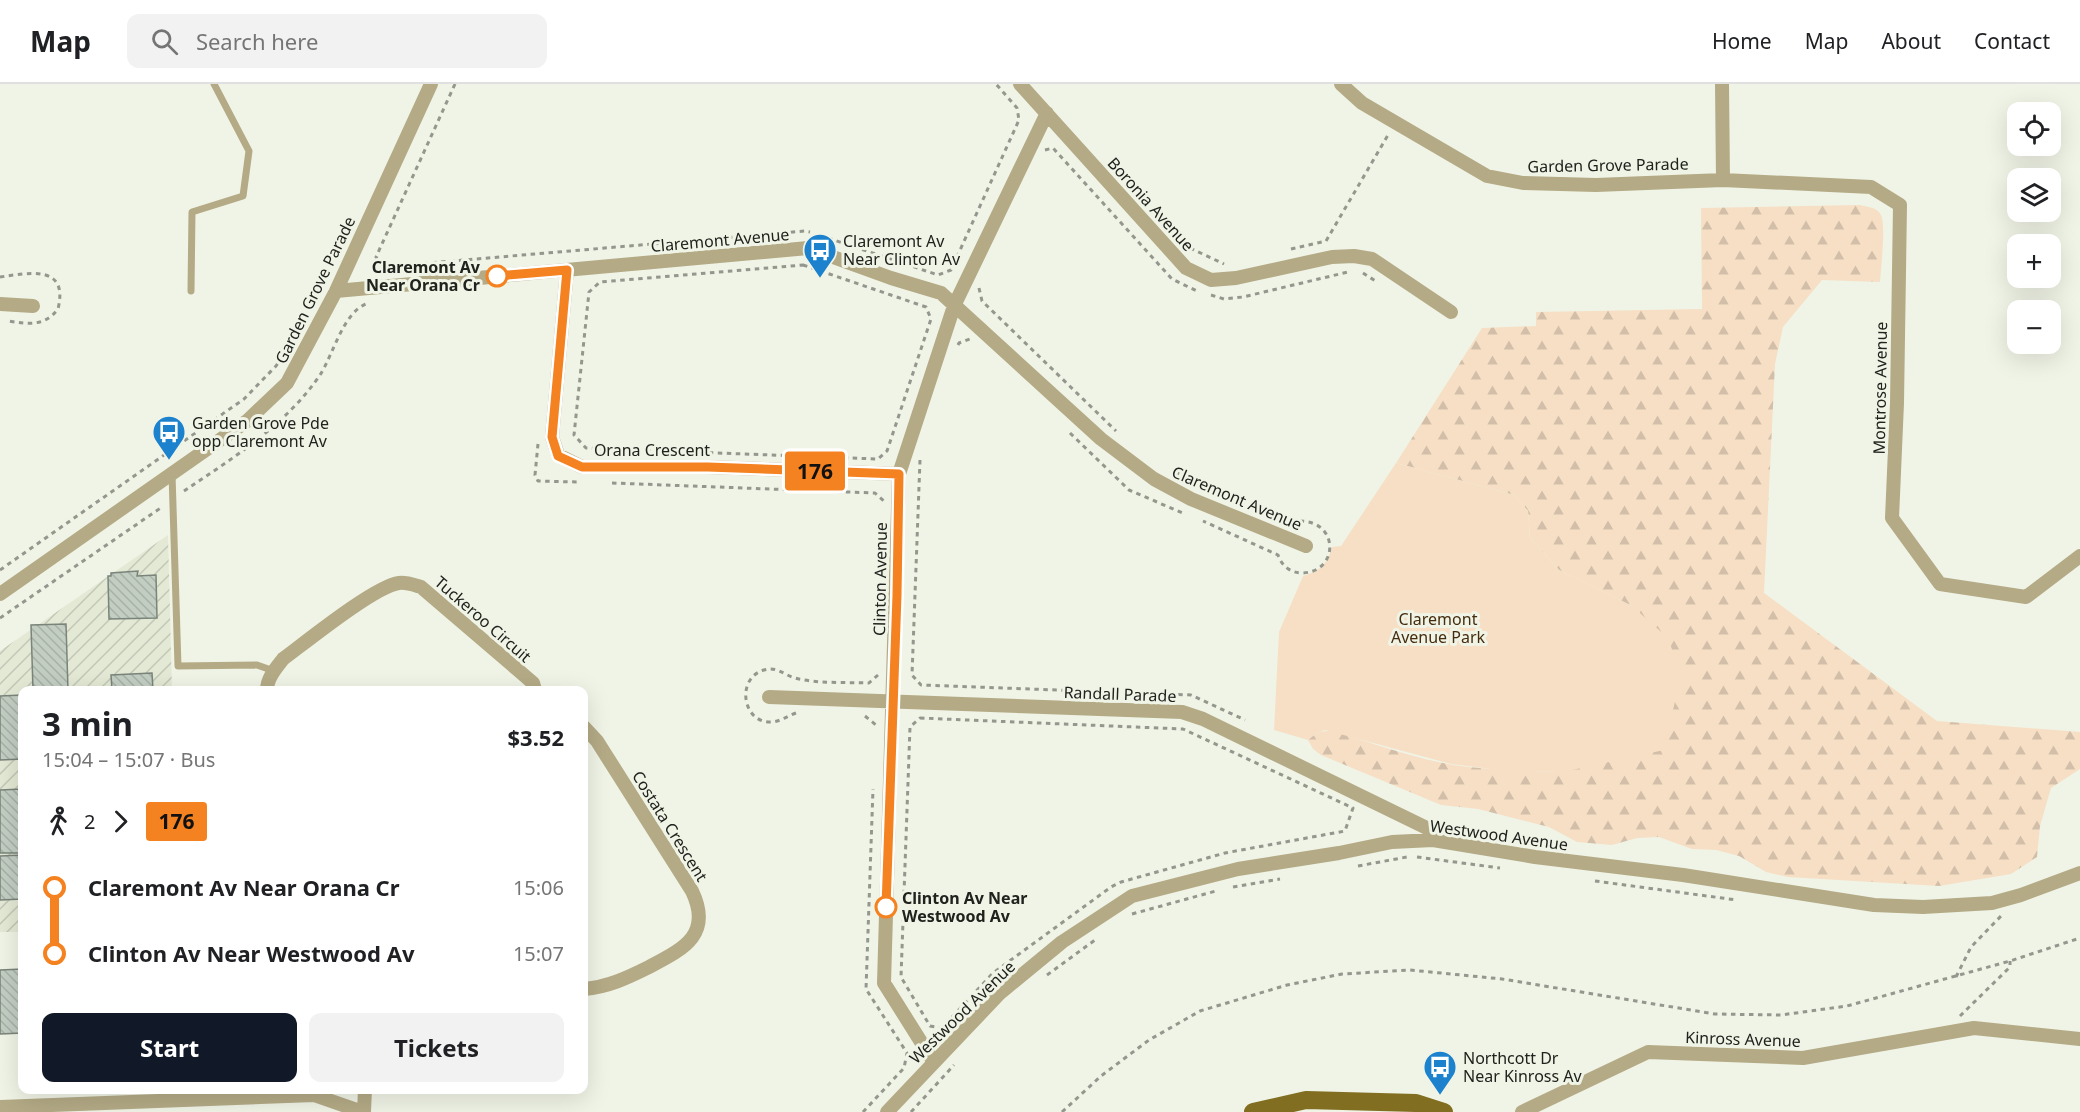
<!DOCTYPE html>
<meta charset="utf-8">
<style>
:root{--surface:#fff;--page:#f2f2f2;--text:#202124;--muted:#757577;--line:#e0e0e0;--accent:#111827}
body{margin:0;font-family:"Noto Sans",sans-serif;background:var(--page);color:var(--text);height:100vh;display:flex;flex-direction:column;font-size:22px;white-space:nowrap}
*{box-sizing:border-box;margin:0}
p{font-size:20px;color:var(--muted)}
.icon{flex:none;width:33px;height:33px;fill:none;stroke:currentColor;stroke-width:2;stroke-linecap:round;stroke-linejoin:round}
.map{position:relative;flex:1;overflow:hidden}
.side{position:absolute;left:18px;top:602px;width:570px;height:408px;display:flex;flex-direction:column;background:var(--surface);border-radius:12px;box-shadow:0 6px 24px #0002}
.side>*{flex:none}
.badge{padding:0 12px;border-radius:4px;font-size:21px;line-height:39px}
.fabs{position:absolute;left:2007px;top:18px;display:grid;gap:12px}
.fabs a{display:grid;place-items:center;width:54px;height:54px;border-radius:12px;background:var(--surface);box-shadow:0 6px 24px #0002;font-size:30px}
.map>.badge{position:absolute;translate:-50% -50%;box-shadow:0 0 0 3px #fff}
.legs{display:flex;align-items:center;gap:9px;height:66px;padding:0 24px;font-size:20px}
.legs p{margin-inline-start:auto}
.head{display:flex;align-items:center;justify-content:space-between;height:102px;padding:0 24px}
h1{font-size:33px;font-weight:700;line-height:45px}
.primary-button{display:flex;gap:12px;margin-top:auto;padding:12px 24px}
.primary-button a{flex:1;height:69px;border-radius:12px;background:var(--accent);color:#fff;font-size:24px;font-weight:700;line-height:69px;text-align:center}
.primary-button a+a{background:var(--page);color:var(--text)}
ul{padding:0 24px;list-style:none}
li{display:flex;align-items:center;gap:21px;height:66px;font-size:22px}
li i{display:grid;place-items:center;width:9px;height:100%;margin:0 8px;background:currentColor}
li i::after{content:'';width:15px;height:15px;margin:-8px;border:4px solid;border-radius:50%;background:var(--surface)}
li p{margin-inline-start:auto}
li:first-child i{background:linear-gradient(#0000 50%,currentColor 0)}
li:last-child i{background:linear-gradient(currentColor 50%,#0000 0)}
header{display:flex;align-items:center;gap:36px;box-sizing:border-box;height:84px;padding:0 30px;background:var(--surface);border-bottom:2px solid var(--line)}
header strong{font-size:28px}
nav{display:flex;gap:33px;margin-inline-start:auto;font-size:21px}
.search{width:420px;height:54px;background:var(--page);display:flex;align-items:center;gap:15px;box-sizing:border-box;padding:0 21px;border-radius:12px;color:var(--muted);font-size:22px}
.map>svg:first-child{display:block}
.industrial{fill:url(#industrial-furrows)}
.forest{fill:url(#forest-firs)}
.green{fill:#f6dfc5}
.building{fill:url(#building-back-hatch);stroke:#7a847a;stroke-width:1.5}
.lines{fill:none;stroke-linecap:round;stroke-linejoin:round}
.path{stroke:#94978d;stroke-width:3;stroke-dasharray:4.5 4.5;stroke-linecap:butt}
.lane{stroke:#b4aa86;stroke-width:7}
.street{stroke:#b4aa86;stroke-width:14}
.primary{stroke:#816e20;stroke-width:18}
.line-1-casing{stroke:#fff;stroke-width:14}
.line-1{stroke:#f58220;stroke-width:9}
.stop-1-dot{fill:#fff;stroke:#f58220;stroke-width:3}
.labels{text-anchor:middle;dominant-baseline:central;stroke-width:6;stroke-linejoin:round;paint-order:stroke}
.street-label{font-size:16px;fill:#20221d;stroke:#f0f4e6}
.poi-label{font-size:16px;fill:#20221d;stroke:#f0f4e6;text-anchor:start}
.stop-label{font-size:16px;font-weight:bold;fill:#20221d;stroke:#f0f4e6;text-anchor:end}
.park-label{font-size:16px;fill:#452c0d;stroke:#f0f4e6}
</style>
<header>
<strong>Map</strong>
<div class="search"><svg class="icon" aria-label="search" viewBox="0 0 24 24"><circle cx="10" cy="10" r="6"/><path d="M15 15l6 6"/></svg>Search here</div>
<nav><a>Home</a><a>Map</a><a>About</a><a>Contact</a></nav>
</header>
<div class="map">
<svg width="2080" height="1028" viewBox="0 0 2080 1028">
<defs>
<pattern id="industrial-furrows" width="10" height="10" patternUnits="userSpaceOnUse" patternTransform="scale(1.5)"><rect width="10" height="10" fill="#e3e9d4"/><path d="M-1 1l2-2M0 10L10 0M9 11l2-2" fill="none" stroke="#c2c8b6"/></pattern>
<pattern id="forest-firs" width="22" height="20" patternUnits="userSpaceOnUse" patternTransform="scale(1.5)"><rect width="22" height="20" fill="#f6dfc5"/><path d="M5 1l3.5 6h-7zM16 11l3.5 6h-7z" fill="#d3bfa9"/></pattern>
<pattern id="building-back-hatch" width="6" height="6" patternUnits="userSpaceOnUse" patternTransform="scale(1.5)"><rect width="6" height="6" fill="#c3cec3"/><path d="M-1 5l2 2M0 0l6 6M5-1l2 2" fill="none" stroke="#a7b1a7"/></pattern>
</defs>
<rect width="100%" height="100%" fill="#f0f4e6"/>
<path class="industrial" d="M168 451 172 606H22V848H0V567Z"/>
<path class="forest" d="M1860 121C1867 123 1877 123 1881 131 1886 141 1881 184 1880 198L1822 196 1783 243 1775 280 1764 509 1937 637 2080 648V685L2051 704 2040 742 2037 773 2011 790 1939 802 1788 793 1766 788 1739 772 1716 766 1692 765 1659 753 1637 754 1612 761 1577 758 1549 743 1478 725 1441 721 1321 671 1313 665 1308 656C1323 642 1337 647 1355 654 1386 664 1420 675 1453 681 1489 686 1526 687 1563 688L1632 522 1559 486 1530 454 1528 427 1514 411 1396 379 1482 244 1536 242V228L1702 225 1701 124Z"/>
<path class="green" d="M1396 379 1514 411 1528 427 1530 454 1559 486 1632 522 1668 554 1681 591 1664 666 1563 688 1507 687 1451 680 1325 646 1314 651 1308 656 1274 646 1279 548 1303 492C1320 487 1327 481 1332 463L1341 462Z"/>
<path class="building" d="M138 487 137 492 156 491 157 534 109 535 108 492H111V489Z
M66 540 68 606H33L31 541Z
M152 589 153 606H112L111 591Z
M22 611V675L0 676V612Z
M22 705V769H0V706Z
M22 771V815L0 816V772Z
M22 885V949L0 950V886Z"/>
<g class="lines">
<path class="path" d="M455 0 376 173 382 183 805 147 810 148
M1045 66 1053 64 1172 195 1199 208
M828 154 938 191 951 186 1019 36 1017 24 996 0
M1190 164 1224 180
M1291 165 1326 157 1388 51
M803 181 926 223 931 235 887 367 878 375 586 364 574 351 589 208 600 198Z
M1363 189 1377 198
M0 193C29 189 69 180 58 225 44 243 28 240 8 237
M979 204 982 217 1116 347
M1211 211 1224 215 1243 213 1348 188
M958 261 959 259 970 255
M1070 349 1129 406 1185 430
M538 360 535 391 538 397 578 398
M920 376 912 591 921 601 1191 611 1245 636
M1175 388 1290 438C1339 429 1342 487 1303 489 1290 489 1282 482 1278 471L1203 437
M612 399 875 409 884 417
M184 407C233 374 286 341 320 291 333 271 343 229 366 220
M0 486 244 315 276 282 286 267
M0 534 162 423
M796 629C787 632 780 638 770 638 742 638 736 594 764 586 777 582 784 591 795 594 818 600 845 598 869 599L878 591
M865 632 876 641V644
M920 634 1183 645 1353 724 1345 747 1225 769 1121 798 1111 803 993 889 942 944 930 942 901 893 910 643Z
M1417 773 1500 784
M1358 782 1407 773
M1595 797 1737 816
M1233 803 1280 795
M1132 830 1216 807
M1047 891 1095 856
M1956 893 1971 863 2001 832
M1960 932 2010 883V877
M863 1028 904 984 907 969 866 905 873 705
M911 1028 954 981
M1062 1028 1101 992 1149 956 1200 927 1287 901 1342 890 1410 886 1502 895 1715 930 1781 931 1847 922 2010 877 2080 854"/>
<path class="lane" d="M191 207 192 128 243 112 249 67 214 0
M172 390 178 582 257 581 274 587"/>
<path class="street" d="M1020 0 1186 184 1211 196 1236 194 1332 173 1354 172 1372 175 1451 228
M1341 0 1362 19 1487 92 1523 99 1596 101 1723 96 1871 103 1900 121 1897 319 1892 434 1940 500 2026 513 2080 472
M1722 0 1723 96
M567 186 552 353 558 371 582 383H708L899 390
M336 207 808 164 891 194 941 209 1101 355 1154 395 1191 415 1306 462
M0 220 33 222
M0 510 247 337 287 299 336 207 431 0
M267 606C267 594 276 584 283 575 306 558 375 502 399 499 406 498 414 501 421 503L518 586 533 599 535 606
M769 613 1182 628 1203 635 1433 747V756
M584 643 597 657 692 807C713 851 683 865 649 883 627 894 608 903 584 905
M933 977 884 899 899 390 954 222 1047 29
M0 1023 314 1011 363 1028
M364 1028 365 1005
M887 1028 1000 909 1062 858 1132 812 1238 785 1339 769 1392 758 1433 756 1535 773 1683 791 1874 821 1923 823 1992 819 2021 811 2080 789
M1522 1028 1648 968 1803 974 1974 944 2080 955"/>
<path class="primary" d="M1253 1028 1306 1016 1416 1019 1444 1028"/>
</g>
<g class="lines">
<g class="line-1-casing">
<path id="line-1" d="M497 192 567 186 552 353 558 372 582 383H708L899 390 897 511 886 823"/>
</g>
<use href="#line-1" class="line-1"/>
</g>
<defs>
<g id="bus-pin" transform="scale(1.725)"><path d="M0 17L-7.5 6A9.5 9.5 0 1 1 7.5 6Z" fill="#1c82cd" stroke="#f0f4e6"/><path d="M-5-6H5V4H4V6H2V4H-2V6H-4V4H-5ZM-3.5-4V0h7V-4ZM-3.5 1.2v1.5H-2V1.2ZM2 1.2v1.5H3.5V1.2Z" fill="#fff"/></g>
</defs>
<g fill-rule="evenodd">
<use href="#bus-pin" x="820" y="166"/>
<use href="#bus-pin" x="169" y="348"/>
<use href="#bus-pin" x="1440" y="983"/>
</g>
<g class="stop-1-dot">
<circle cx="497" cy="192" r="10"/>
<circle cx="886" cy="823" r="10"/>
</g>
<g class="labels">
<g class="street-label">
<text transform="translate(1608 81) rotate(-1)">Garden Grove Parade</text>
<text transform="translate(1151 120) rotate(48)">Boronia Avenue</text>
<text transform="translate(720 156) rotate(-5)">Claremont Avenue</text>
<text transform="translate(315 206) rotate(-64)">Garden Grove Parade</text>
<text transform="translate(1880 304) rotate(-89)">Montrose Avenue</text>
<text x="652" y="366">Orana Crescent</text>
<text transform="translate(1237 414) rotate(23)">Claremont Avenue</text>
<text transform="translate(880 495) rotate(-89)">Clinton Avenue</text>
<text transform="translate(483 535) rotate(41)">Tuckeroo Circuit</text>
<text transform="translate(1120 610) rotate(2)">Randall Parade</text>
<text transform="translate(670 742) rotate(58)">Costata Crescent</text>
<text transform="translate(1499 751) rotate(8)">Westwood Avenue</text>
<text transform="translate(962 928) rotate(-44)">Westwood Avenue</text>
<text transform="translate(1743 955) rotate(2)">Kinross Avenue</text>
</g>
<g class="poi-label">
<text x="843" y="157">Claremont Av<tspan x="843" dy="18">Near Clinton Av</tspan></text>
<text x="192" y="339">Garden Grove Pde<tspan x="192" dy="18">opp Claremont Av</tspan></text>
<text x="1463" y="974">Northcott Dr<tspan x="1463" dy="18">Near Kinross Av</tspan></text>
</g>
<g class="stop-label">
<text x="480" y="183">Claremont Av<tspan x="480" dy="18">Near Orana Cr</tspan></text>
<text x="902" y="814" text-anchor="start">Clinton Av Near<tspan x="902" dy="18">Westwood Av</tspan></text>
</g>
<g class="park-label">
<text x="1438" y="535">Claremont<tspan x="1438" dy="18">Avenue Park</tspan></text>
</g>
</g>
</svg>
<div class="fabs">
<a><svg class="icon" aria-label="locate" viewBox="0 0 24 24"><circle cx="12" cy="12" r="6"/><path d="M12 2v4M12 18v4M2 12h4M18 12h4"/></svg></a>
<a><svg class="icon" aria-label="layers" viewBox="0 0 24 24"><path d="M12 4l9 5-9 5-9-5zM3 14l9 5 9-5"/></svg></a>
<a>+</a>
<a>−</a>
</div>
<b class="badge" style="left:815px;top:387px;background:#f58220;color:#111">176</b>
<section class="side">
<div class="head"><div><h1>3 min</h1><p>15:04 – 15:07 · Bus</p></div><b>$3.52</b></div>
<div class="legs"><svg class="icon" aria-label="walk" viewBox="0 0 24 24"><circle cx="13" cy="4" r="2"/><path d="M13 8l-2 6 4 7M11 14l-3 7M7 12l3-4h3l4 4"/></svg>2<svg class="icon" aria-label="forward" viewBox="0 0 24 24"><path d="M9 5l7 7-7 7"/></svg><b class="badge" style="background:#f58220;color:#111">176</b></div>
<ul>
<li><i style="color:#f58220"></i><b>Claremont Av Near Orana Cr</b><p>15:06</p></li>
<li><i style="color:#f58220"></i><b>Clinton Av Near Westwood Av</b><p>15:07</p></li>
</ul>
<div class="primary-button"><a>Start</a><a>Tickets</a></div>
</section>
</div>
